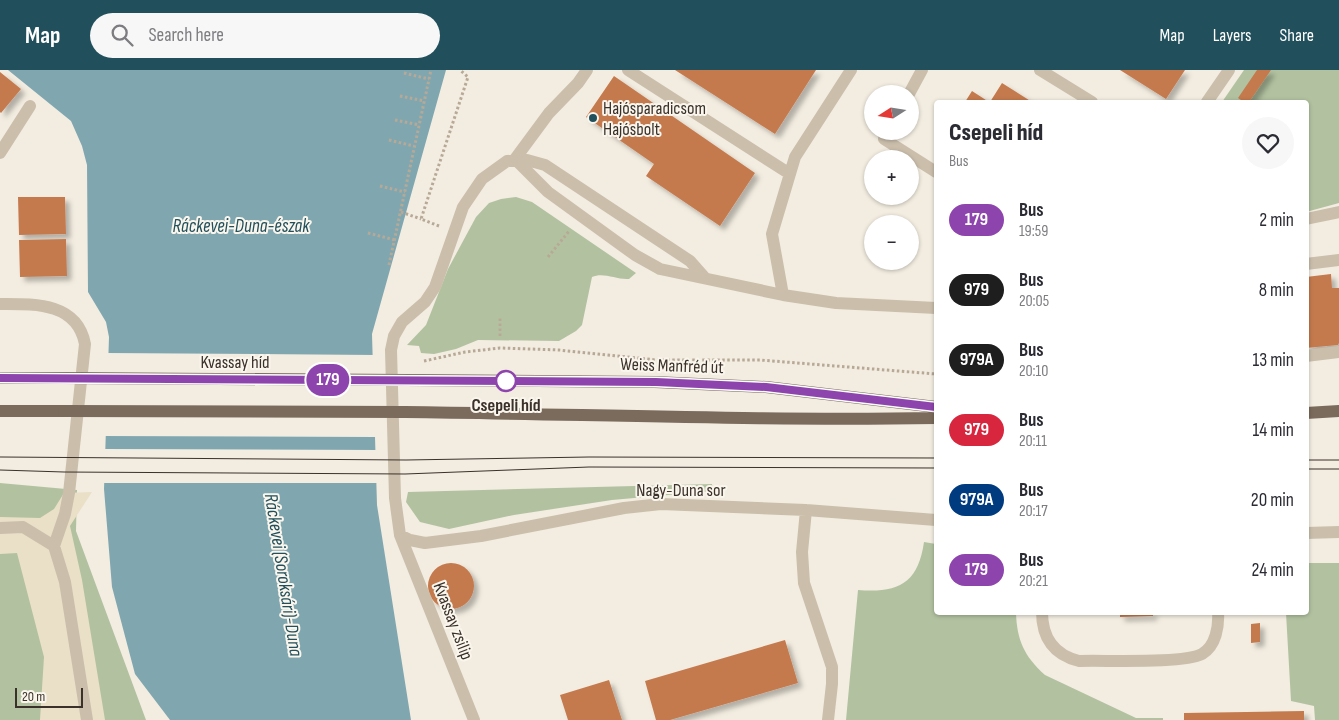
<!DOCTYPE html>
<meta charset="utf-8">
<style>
:root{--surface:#fff;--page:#f7f7f7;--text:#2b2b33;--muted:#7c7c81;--accent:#214f5b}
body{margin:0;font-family:"Sofia Sans Condensed",sans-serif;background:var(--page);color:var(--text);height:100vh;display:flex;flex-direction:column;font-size:19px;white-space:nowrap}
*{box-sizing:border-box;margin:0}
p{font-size:16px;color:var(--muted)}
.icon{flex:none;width:28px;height:28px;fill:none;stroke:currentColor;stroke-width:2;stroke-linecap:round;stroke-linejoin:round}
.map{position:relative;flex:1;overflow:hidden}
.side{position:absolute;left:934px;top:30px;width:375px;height:515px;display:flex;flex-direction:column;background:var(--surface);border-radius:5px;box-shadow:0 1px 4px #0004}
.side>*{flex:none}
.badge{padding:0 10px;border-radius:16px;font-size:18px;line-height:32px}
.needle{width:32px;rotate:258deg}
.tools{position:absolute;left:864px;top:15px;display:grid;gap:10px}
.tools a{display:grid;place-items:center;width:55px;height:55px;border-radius:50%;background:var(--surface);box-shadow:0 1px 4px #0004;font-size:25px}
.scale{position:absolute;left:15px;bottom:12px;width:68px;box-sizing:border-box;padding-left:5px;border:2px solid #3a312b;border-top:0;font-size:14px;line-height:18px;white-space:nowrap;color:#3a312b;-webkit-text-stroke:4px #faf6ed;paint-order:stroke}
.map>.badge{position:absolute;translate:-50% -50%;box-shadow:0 0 0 2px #fff}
.round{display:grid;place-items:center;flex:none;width:52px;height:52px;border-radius:26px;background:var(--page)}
.headline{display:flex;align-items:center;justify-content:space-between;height:85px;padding:0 15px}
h1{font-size:24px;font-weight:800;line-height:38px}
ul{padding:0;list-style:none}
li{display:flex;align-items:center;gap:15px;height:70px;padding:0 15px}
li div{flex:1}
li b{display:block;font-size:19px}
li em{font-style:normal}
li .badge{min-width:55px;font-weight:700;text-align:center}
header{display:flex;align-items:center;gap:30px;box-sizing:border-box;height:70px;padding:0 25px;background:var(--accent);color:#fff}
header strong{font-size:24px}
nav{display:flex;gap:28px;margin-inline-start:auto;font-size:18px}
.search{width:350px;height:45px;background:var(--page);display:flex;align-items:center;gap:12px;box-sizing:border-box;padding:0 18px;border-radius:28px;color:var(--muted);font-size:19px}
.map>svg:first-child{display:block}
.green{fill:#b2c2a0}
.plaza{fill:#eae0c8}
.water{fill:#80a7b0}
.pier{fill:#f3ede1}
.building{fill:#c47a4e;filter:url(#shadow)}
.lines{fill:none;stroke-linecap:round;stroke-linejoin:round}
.path{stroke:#b7a996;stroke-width:3;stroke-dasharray:2.5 2.5;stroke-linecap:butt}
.minor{stroke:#cbbfac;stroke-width:12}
.major{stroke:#7b6b5c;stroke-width:12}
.tram{stroke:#3a312b;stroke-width:1}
.major-bridge{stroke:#7b6b5c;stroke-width:12}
.line-casing{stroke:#fff;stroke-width:11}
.line{stroke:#8e44ad;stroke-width:8}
.poi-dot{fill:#214f5b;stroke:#faf6ed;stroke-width:2}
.stop-dot{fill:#fff;stroke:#8e44ad;stroke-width:2.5}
.labels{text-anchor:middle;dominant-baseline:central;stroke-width:4;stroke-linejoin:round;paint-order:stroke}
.poi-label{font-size:18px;fill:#3a312b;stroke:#faf6ed;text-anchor:start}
.street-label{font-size:18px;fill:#3a312b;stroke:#faf6ed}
.stop-label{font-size:18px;font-weight:bold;fill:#3a312b;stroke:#faf6ed}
.water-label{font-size:19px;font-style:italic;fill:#214f5b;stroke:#faf6ed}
</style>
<header>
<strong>Map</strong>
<div class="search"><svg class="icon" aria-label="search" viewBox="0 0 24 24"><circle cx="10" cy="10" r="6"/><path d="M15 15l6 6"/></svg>Search here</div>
<nav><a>Map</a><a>Layers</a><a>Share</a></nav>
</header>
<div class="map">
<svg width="1339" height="650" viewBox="0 0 1339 650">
<defs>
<filter id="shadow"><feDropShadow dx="4.5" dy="4.5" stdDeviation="2.5" flood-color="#0004"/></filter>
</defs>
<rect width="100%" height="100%" fill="#f3ede1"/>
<path class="green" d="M1244 0H1339V133L1306 142V32H1222Z
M516 127 532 132 636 203 629 209C616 210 604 202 592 207L582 255 576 261 559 271 478 270 456 279 434 284 421 283 419 276 407 275 426 255 448 199 476 147 489 133 501 129Z
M0 413 77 420 76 461 146 650H0Z
M712 414 713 421 612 430 514 445 449 459 420 452 406 432 408 422Z
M924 472 936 474V542L1016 543C1017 570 1024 586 1045 605L1136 648H1163V650H846L858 520C898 523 918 514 924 472Z
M1306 493H1339V650H1315L1314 636 1291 631 1286 543 1306 542Z"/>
<path class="plaza" d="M92 422 70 456 82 510 105 650H40L44 587 17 483 0 484V447L40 448 54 439 64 423Z"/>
<path class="water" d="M8 0H446L372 264 377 435 411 650H170L135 604 112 517 104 419 109 267 106 252 88 222 87 95 82 76 71 51Z"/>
<path class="pier" d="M106 283 375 285 377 367 103 366Z
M103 379 378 380 379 413H102Z"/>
<path class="building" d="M675 0H816L775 64Z
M1120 0H1185L1166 29Z
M1257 0H1271L1249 32H1244L1238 28Z
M0 2 21 19 1 43 0 42Z
M614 6 755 103 720 156 646 106 654 94 586 47Z
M1002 13 1032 32H990Z
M972 21 989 32H965Z
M18 127H65L66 164 19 165Z
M66 169 67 206 20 207 19 170Z
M1331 204 1332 218H1339V273L1338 275 1306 278V207Z
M428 516a23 23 0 1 1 46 0a23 23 0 1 1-46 0Z
M1120 542H1153V546L1120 547Z
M1260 553V572L1251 573V554Z
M785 570 798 613 670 650H656L645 611Z
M609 610 622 650H568L560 625Z
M1304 641V650H1184V643Z"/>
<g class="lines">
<path class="path" d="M404 3 429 9
M400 26 424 31
M395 50 419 55
M389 70 414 76
M380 116 405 122
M401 142 421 149
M439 156 421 149 468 7 460 0
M368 163 395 170
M548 187 570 160
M389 195 431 0
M500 266V247
M424 291 465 282 500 278 559 280 656 290H760L936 304"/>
<path class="minor" d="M628 0 790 104
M1040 0 1092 32
M909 24 922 0
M1207 32 1229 0
M889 61 884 69 936 102
M0 83 30 36
M515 89 548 122 635 185 660 199 783 225 836 233 936 238
M515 89 549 43 578 13 587 0
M1306 149 1339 142
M1306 194 1339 190
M783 225 772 164 795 87 851 0
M0 234C34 234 77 232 85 274L69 423 65 444 54 476
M1306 286 1339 282
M806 440 802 482 804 513 832 597V614L828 650
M0 458 23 457 54 476 65 512 87 650
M1306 463 1339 462
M400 465 410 470 425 473 481 466 624 438 661 434 806 440 936 450
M1042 542C1042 568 1054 585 1079 591 1105 590 1183 594 1202 584 1216 576 1219 556 1218 542
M474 650 400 465 395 428 391 280 394 266 402 252 425 232 435 217 463 137 482 109 507 91 527 90 545 95 690 191 705 208"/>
<path class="major" d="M0 308H64
M405 310 655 312 766 317 936 337
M0 341H64
M405 342C582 344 759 351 936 348
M1306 343 1339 341"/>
<path class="tram" d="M0 387 406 390 589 387 936 388
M1306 390H1339
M1306 399H1339
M0 400 64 402 405 404 589 397 936 398"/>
<path class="major-bridge" d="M64 308 405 310
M64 341 405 342"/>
</g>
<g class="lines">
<g class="line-casing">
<path id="line" d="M0 308 656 312 766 317 936 337"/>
</g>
<use href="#line" class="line"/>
</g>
<circle class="poi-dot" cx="593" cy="48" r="5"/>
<circle class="stop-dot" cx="506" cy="311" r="10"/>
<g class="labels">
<g class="poi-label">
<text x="603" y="38">Hajósparadicsom<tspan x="603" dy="21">Hajósbolt</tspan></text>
</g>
<g class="street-label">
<text x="235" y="292">Kvassay híd</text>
<text transform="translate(672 296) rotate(2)">Weiss Manfréd út</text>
<text x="681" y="420">Nagy-Duna sor</text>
<text transform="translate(453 551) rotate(69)">Kvassay zsilip</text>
</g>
<g class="stop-label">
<text x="506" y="335">Csepeli híd</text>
</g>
<g class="water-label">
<text x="241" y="156">Ráckevei-Duna-észak</text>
<text transform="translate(283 505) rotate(81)">Ráckevei (Soroksári)-Duna</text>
</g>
</g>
</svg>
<div class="tools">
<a><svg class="needle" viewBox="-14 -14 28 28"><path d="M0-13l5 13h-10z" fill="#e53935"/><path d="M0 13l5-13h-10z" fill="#7c7c81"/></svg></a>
<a>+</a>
<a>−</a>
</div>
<div class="scale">20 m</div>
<b class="badge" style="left:328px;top:310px;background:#8e44ad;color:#fff">179</b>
<section class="side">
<div class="headline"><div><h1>Csepeli híd</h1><p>Bus</p></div><a class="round"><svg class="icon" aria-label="heart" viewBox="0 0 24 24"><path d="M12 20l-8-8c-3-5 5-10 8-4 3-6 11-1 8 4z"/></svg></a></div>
<ul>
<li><span class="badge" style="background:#8e44ad;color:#fff">179</span><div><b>Bus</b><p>19:59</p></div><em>2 min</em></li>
<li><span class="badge" style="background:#1e1e1e;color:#fff">979</span><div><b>Bus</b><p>20:05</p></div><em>8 min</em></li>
<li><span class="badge" style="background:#1e1e1e;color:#fff">979A</span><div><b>Bus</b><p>20:10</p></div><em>13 min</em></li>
<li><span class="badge" style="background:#d7263d;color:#fff">979</span><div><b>Bus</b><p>20:11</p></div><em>14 min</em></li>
<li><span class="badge" style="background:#003b80;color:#fff">979A</span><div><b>Bus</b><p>20:17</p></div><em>20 min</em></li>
<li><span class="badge" style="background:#8e44ad;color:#fff">179</span><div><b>Bus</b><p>20:21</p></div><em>24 min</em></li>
</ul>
</section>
</div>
